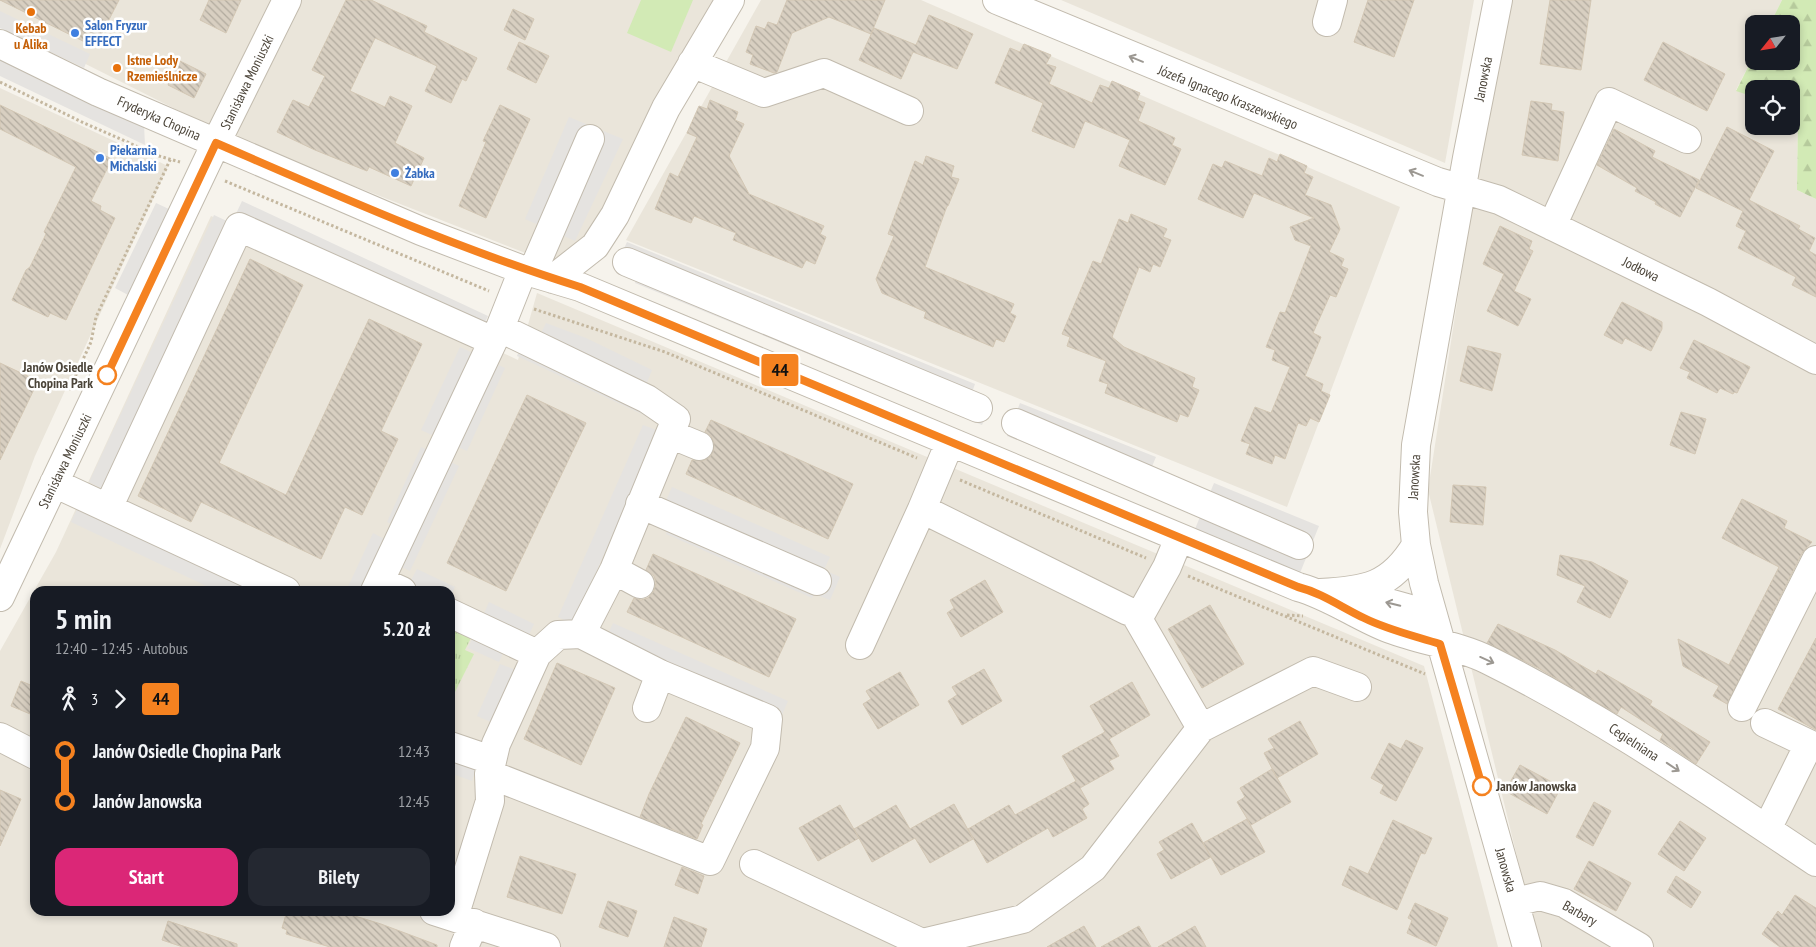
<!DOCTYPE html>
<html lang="pl">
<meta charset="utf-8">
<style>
:root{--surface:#171b24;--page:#242831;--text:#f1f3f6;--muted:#9ea1a6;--accent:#db2777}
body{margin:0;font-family:"PT Sans Narrow",sans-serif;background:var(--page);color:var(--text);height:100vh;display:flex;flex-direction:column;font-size:19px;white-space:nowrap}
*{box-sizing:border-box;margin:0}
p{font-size:16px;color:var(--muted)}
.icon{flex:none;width:28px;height:28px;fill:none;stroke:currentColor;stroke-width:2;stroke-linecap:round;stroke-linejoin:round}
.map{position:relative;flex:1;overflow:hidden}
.drawer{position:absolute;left:30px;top:586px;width:425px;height:330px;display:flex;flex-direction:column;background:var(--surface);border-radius:15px;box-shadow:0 2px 8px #0003}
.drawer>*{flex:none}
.badge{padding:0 10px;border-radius:4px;font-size:18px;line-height:32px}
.needle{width:32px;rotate:240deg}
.buttons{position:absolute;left:1745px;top:15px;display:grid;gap:10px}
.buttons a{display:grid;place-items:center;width:55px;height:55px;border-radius:10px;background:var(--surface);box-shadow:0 2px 8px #0003;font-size:25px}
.map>.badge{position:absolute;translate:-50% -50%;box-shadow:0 0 0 2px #fff}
.legs{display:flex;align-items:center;gap:8px;height:55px;padding:0 25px;font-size:16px}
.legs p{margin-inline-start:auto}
.summary{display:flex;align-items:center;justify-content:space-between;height:85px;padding:0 25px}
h1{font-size:28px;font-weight:600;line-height:38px}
.primary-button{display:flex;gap:10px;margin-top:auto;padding:10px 25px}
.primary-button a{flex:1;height:58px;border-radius:15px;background:var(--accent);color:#fff;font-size:20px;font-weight:600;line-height:58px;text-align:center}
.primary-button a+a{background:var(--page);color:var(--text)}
ul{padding:0 25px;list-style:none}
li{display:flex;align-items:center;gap:18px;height:50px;font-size:19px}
li i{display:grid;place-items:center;width:8px;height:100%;margin:0 6px;background:currentColor}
li i::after{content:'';width:12px;height:12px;margin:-6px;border:4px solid;border-radius:50%;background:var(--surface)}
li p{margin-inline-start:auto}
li:first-child i{background:linear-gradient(#0000 50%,currentColor 0)}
li:last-child i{background:linear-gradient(currentColor 50%,#0000 0)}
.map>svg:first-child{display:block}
.residential{fill:#eae5da;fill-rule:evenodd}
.grass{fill:url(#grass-tufts)}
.forest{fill:url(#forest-firs)}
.pitch{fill:#d2eab5}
.parking{fill:#e5e3e0}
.building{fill:url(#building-back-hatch);stroke:#d3c7b4}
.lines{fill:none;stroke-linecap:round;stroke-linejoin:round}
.minor-casing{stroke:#c2bbae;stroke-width:30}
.path{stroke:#c4b79f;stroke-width:3;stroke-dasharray:2.5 2.5;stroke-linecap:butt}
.minor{stroke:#fff;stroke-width:28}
.oneway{stroke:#9c9892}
.line-1-casing{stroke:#fff;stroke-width:11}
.line-1{stroke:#f58220;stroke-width:8}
.food-dot{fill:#e8710a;stroke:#fff;stroke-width:2}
.shop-dot{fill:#3f7fe0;stroke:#fff;stroke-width:2}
.stop-1-dot{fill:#fff;stroke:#f58220;stroke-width:2.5}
.labels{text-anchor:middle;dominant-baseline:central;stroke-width:5;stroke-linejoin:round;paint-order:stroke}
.shop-label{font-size:14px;font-weight:bold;fill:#366cbe;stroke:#fff;text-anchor:start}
.food-label{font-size:14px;font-weight:bold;fill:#c56008;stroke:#fff}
.street-label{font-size:14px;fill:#4b4439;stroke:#fff}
.stop-label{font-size:14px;font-weight:bold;fill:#4b4439;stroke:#fff;text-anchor:end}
</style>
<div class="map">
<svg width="1816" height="947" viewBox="0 0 1816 947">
<defs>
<pattern id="grass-tufts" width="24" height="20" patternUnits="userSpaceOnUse" patternTransform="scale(1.25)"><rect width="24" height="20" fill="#d2eab5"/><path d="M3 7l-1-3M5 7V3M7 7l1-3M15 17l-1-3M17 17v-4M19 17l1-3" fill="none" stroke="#b6ca9c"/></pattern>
<pattern id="forest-firs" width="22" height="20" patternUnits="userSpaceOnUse" patternTransform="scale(1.25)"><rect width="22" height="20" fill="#d2eab5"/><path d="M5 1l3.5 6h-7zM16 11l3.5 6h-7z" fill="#b6ca9c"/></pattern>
<pattern id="building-back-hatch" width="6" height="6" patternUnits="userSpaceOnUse" patternTransform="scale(1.25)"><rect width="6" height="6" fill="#d8cfc1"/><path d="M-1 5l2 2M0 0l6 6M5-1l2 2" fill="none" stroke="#b1aa9e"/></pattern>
</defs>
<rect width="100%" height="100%" fill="#f6f3ec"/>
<path class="residential" d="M0 0H721L595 229 551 263 239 141 0 21Z
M761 0H921L1400 207 1287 507 626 240Z
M1061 0H1474L1445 163Z
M1510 0H1782L1770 24H1754V55L1736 90 1754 97V126H1791V111L1798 113 1797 190 1816 199V947H1539L1428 490 1477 174Z
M0 88 168 166 35 456 0 549Z
M211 216 518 360 537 293 1424 666 1498 947H0V651L56 552ZM35 591H450V911H35Z"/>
<path class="grass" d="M450 623 473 634 465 650 474 654 450 702Z"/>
<path class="forest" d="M1782 0H1816V199L1797 190 1798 113 1791 111V89H1754V97L1736 91 1754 55V61H1791V24H1770Z"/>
<path class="pitch" d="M641 0H693L671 52 627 33Z"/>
<path class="parking" d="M0 11 90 54 84 68 0 28Z
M0 57 144 125 145 145 0 76Z
M569 117 623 139 575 241 525 219Z
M242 201 488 316 481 331 235 216Z
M156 203 171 210 130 296 115 288Z
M214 215 229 222 104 490 89 482Z
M627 242 975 384 970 398 990 408 982 425 635 283 638 275 616 266Z
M546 323 586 338 652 370 646 385 540 335Z
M460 347 475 354 436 437 421 430Z
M520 348 650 409 646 416 517 356Z
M490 361 505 368 467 451 451 444Z
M1020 403 1156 457 1142 490 1007 436Z
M643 425 659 431 573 624 558 617Z
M421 447 430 451 395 526 387 522Z
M444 459 459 466 410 571 395 564Z
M1214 483 1319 526 1300 573 1195 529Z
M672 487 830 557 824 570 840 577 830 600 814 594 812 598 666 534 669 526 665 503Z
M78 507 257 591H217L71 522Z
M373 533 388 541 364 591H346Z
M417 569 455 587 450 597V591H426L409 584Z
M489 602 534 624 527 639 482 618Z
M613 623 788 701 782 715 606 638Z
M475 633 506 647 499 662 468 648Z
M500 664 516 670 493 723 477 716Z
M450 755 477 765 472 781 450 773Z"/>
<path class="building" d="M0 0H119L95 47Z
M209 0H241L226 33 200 20Z
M346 0H371L427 26 424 32 477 58 466 81 462 79 451 103 425 91 437 66 375 38 350 91 385 107 390 96 412 106 395 143 424 158 411 186 369 167 367 171 315 150 277 132 293 100 309 107 325 76 312 70Z
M787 0H885L871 34 829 17 792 33 777 72 774 73 750 64 753 55 746 52 756 26 765 29 768 22 777 25Z
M1368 0H1414L1394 57 1354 42Z
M1550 0H1591L1581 70 1540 64Z
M513 9 534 19 525 40 504 30Z
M929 15 973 34 957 69 913 52 901 79 859 60 874 28 916 45Z
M519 42 549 56 536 83 507 69Z
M1663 42 1725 74 1707 111 1644 80Z
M1024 44 1051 55 1046 64 1056 67 1049 84 1092 103 1100 85 1109 88 1112 81 1140 93 1137 100 1145 103 1138 121 1175 138 1172 145 1181 149 1165 185 1119 166 1130 140 1085 121 1074 148 1032 131 1043 103 995 83 1010 48 1020 52Z
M180 61 206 74 194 98 168 85Z
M710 100 738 112 735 120 744 124 729 156 749 194 824 226 820 234 826 237 815 264 806 260 802 268 733 240 736 233 694 216 691 223 655 209 670 173 678 177 697 137 687 133 699 106 707 109Z
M1531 101 1552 104 1551 110 1564 112 1558 161 1522 155Z
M0 105 112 159 91 201 101 206 100 210 115 218 66 320 50 313 48 317 12 300 26 270 30 267 46 234 44 232 76 167 0 129Z
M500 105 530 119 486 218 459 206 486 142 483 141Z
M1727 127 1774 151 1749 200 1800 226 1798 229 1815 238 1809 251 1816 255V297L1792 285 1796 277 1738 248 1746 231 1736 226 1743 211 1696 188Z
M1614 129 1655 151 1652 157 1699 180 1680 217 1655 204 1656 202 1635 191 1637 188 1597 165Z
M1280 154 1307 166 1304 173 1313 177 1305 195 1331 205 1340 229 1329 252 1344 259 1341 266 1348 269 1336 297 1330 295 1313 333 1321 337 1305 376 1323 384 1321 391 1330 395 1319 422 1310 418 1306 426 1298 423 1285 459 1275 455 1272 464 1246 454 1250 444 1241 441 1255 407 1271 413 1290 367 1272 360 1275 350 1266 347 1280 312 1285 313 1311 246 1295 240 1290 227 1314 218 1254 193 1243 218 1198 199 1213 164 1222 168 1225 161 1262 176 1269 158 1277 162Z
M926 156 954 166 951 177 959 179 948 206H947L925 267 1014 304 1010 313 1016 316 1004 342 996 339 993 347 924 318 926 312 882 293 876 279 894 236 888 234 915 161 923 165Z
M1131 214 1167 229 1163 237 1171 240 1160 267 1153 264 1150 272 1139 267 1112 337 1124 347 1195 378 1192 387 1199 390 1188 417 1180 414 1177 422 1105 393 1108 384 1099 381 1106 361 1067 346 1070 337 1062 334 1093 261 1101 264 1119 219 1128 223Z
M1500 226 1532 241 1529 249 1533 251 1514 291 1531 299 1518 326 1487 311 1504 274 1483 264Z
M250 259 303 285 219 463 286 495 369 319 422 344 381 431 398 439 362 515 345 507 321 559 201 502 191 522 138 496Z
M1622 302 1662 322V329L1651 351 1625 338 1622 344 1604 335Z
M1694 340 1750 367 1737 393 1734 392 1733 394 1720 388 1717 393 1687 378 1690 372 1680 368Z
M1468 346 1501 354 1492 391 1460 381Z
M0 363 38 381 0 460Z
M527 395 586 423 506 591 447 563Z
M1681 412 1706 419 1695 454 1670 445Z
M711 420 853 484 828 539 686 474 692 460 702 461 709 458 713 452 714 443 711 436 705 432Z
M1453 485 1486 487 1483 525 1450 522Z
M1742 499 1787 521 1784 528 1812 542 1802 553 1727 704 1713 696 1719 686 1683 666 1678 639 1729 665 1779 567 1722 538Z
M653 554 796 619 769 677 627 612 634 598 641 600 648 598 654 591 656 583 654 576 646 570Z
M1560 555 1592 562 1628 581 1610 618 1577 602 1585 586 1557 575Z
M985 580 1003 612 961 637 947 613 954 608 950 600Z
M1210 605 1244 664 1202 688 1168 629Z
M1498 624 1555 650 1596 674 1598 670 1652 701 1650 705 1710 742 1696 764 1660 740 1663 734 1621 707 1617 714 1538 668 1487 643Z
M1816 638V730L1778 709Z
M557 663 615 688 581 765 524 739Z
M984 669 1002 701 962 725 948 701 957 695 952 687Z
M900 672 919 705 878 729 863 704 871 699 866 691Z
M21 681 35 687V716L11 706Z
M1132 682 1150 715 1109 739 1119 756 1109 761 1114 769 1080 788 1089 804 1082 809 1087 818 1053 837 1048 828 987 863 968 829 1009 805 1015 815 1076 781 1062 756 1105 732 1090 706Z
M686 717 740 743 701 824 703 825 697 839 640 817 649 794Z
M1300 721 1318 754 1277 778 1264 753 1274 748 1268 739Z
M1406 740 1423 748 1396 801 1380 793 1384 785 1371 778 1389 743 1401 749Z
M1520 765 1561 787 1547 814 1505 791Z
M1272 769 1291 802 1251 825 1237 802 1245 797 1240 788Z
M0 790 21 799 0 846Z
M1594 802 1611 811 1593 846 1576 837Z
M954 804 973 839 930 863 915 838 872 862 854 829 896 805 910 829Z
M840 805 859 838 818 861 799 828Z
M1247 819 1265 852 1221 875 1203 843Z
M1393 820 1432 838 1425 854 1421 853 1397 910 1342 885 1350 866 1368 874Z
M1680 821 1706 838 1684 871 1658 854Z
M1192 823 1211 857 1171 879 1157 854 1164 850 1159 842Z
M520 856 576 874 562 914 507 897Z
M1589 861 1631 883 1616 911 1574 889Z
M682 867 704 876 698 894 675 885Z
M1676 876 1701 892 1691 908 1667 892Z
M1795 895 1816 908V947H1780L1762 934 1778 911 1782 915Z
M608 901 637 911 628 937 599 927Z
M1415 903 1448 918 1436 946 1407 933 1412 920 1408 918Z
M287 911H339L381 924 437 945V947H330L286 934 287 930 282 928Z
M674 917 707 929 701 947H664Z
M168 921 237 944V947H183L162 940Z
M1084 926 1096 947H1047Z
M1139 926 1151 947H1101Z
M1195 926 1206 947H1158Z"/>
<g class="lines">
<g class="minor-casing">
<path id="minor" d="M997 0 1438 182 1499 200 1708 302 1816 360
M1498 0 1467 158 1416 445 1413 512 1416 545 1424 583 1527 947
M1327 22 1333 0
M0 44 98 92 421 231 523 270 580 287 1298 587C1331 596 1358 617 1390 629 1422 641 1458 645 1488 660 1603 717 1709 791 1816 862
M692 63 764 93 824 73 909 111
M1552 226 1609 102 1687 139
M627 262 978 408
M532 273 590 139
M553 279 595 246 615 215 666 108 730 0
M500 328 523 270
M493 341 500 328 647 399 676 419 614 570 581 634
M1016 423 1299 545
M670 434 699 446
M54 483 286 591
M640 504 817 581
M108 508 239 227 493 341 375 591
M922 509 950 442
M614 570 640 584
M380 581 402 591
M1349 592 1410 609 1435 623
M1320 593C1365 591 1391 587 1416 545
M0 597 216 143 287 0
M450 613 537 654
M581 634 660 674 768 719 765 748 710 861 489 774 496 744 537 654 558 635Z
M860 645 922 509 1128 611
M1742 707 1816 560
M647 708 660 674
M1765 723 1809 744 1767 829
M1201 728 1313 671 1357 687
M0 737 35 755
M450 746 491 760
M754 864 922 943 1023 919 1093 868 1201 728 1138 619 1167 567 1179 538
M1515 902 1540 896 1564 903 1639 947
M434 911 546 947
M454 917 490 801 489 774
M464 947 474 923"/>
</g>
<path class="path" d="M0 82 84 123 159 156 180 162
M225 181 489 291
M534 309 665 352 917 458
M69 390 91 342 96 317 171 158
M960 480 1146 558
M1188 576 1425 674
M1287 615 1303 616"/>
<use href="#minor" class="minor"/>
</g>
<defs><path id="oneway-shaft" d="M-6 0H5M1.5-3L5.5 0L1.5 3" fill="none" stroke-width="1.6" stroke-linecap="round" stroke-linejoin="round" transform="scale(1.25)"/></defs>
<g class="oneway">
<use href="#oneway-shaft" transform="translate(1136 59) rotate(-158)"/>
<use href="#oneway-shaft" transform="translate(1416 173) rotate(-158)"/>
<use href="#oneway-shaft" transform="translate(1393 604) rotate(-166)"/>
<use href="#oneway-shaft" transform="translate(1487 660) rotate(24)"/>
<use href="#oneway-shaft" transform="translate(1673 767) rotate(34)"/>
</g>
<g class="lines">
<g class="line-1-casing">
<path id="line-1" d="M107 375 216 143C336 195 455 248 580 287L1298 587C1322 593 1341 607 1364 618 1388 630 1415 636 1440 644L1482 786"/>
</g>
<use href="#line-1" class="line-1"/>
</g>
<g class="food-dot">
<circle cx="31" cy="12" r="5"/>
<circle cx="117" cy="68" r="5"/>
</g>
<g class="shop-dot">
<circle cx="75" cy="33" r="5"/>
<circle cx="100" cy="158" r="5"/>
<circle cx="395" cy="173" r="5"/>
</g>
<g class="stop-1-dot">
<circle cx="107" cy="375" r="9"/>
<circle cx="1482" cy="786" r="9"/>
</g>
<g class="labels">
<g class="shop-label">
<text x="85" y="25">Salon Fryzur<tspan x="85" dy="16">EFFECT</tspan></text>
<text x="110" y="150">Piekarnia<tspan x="110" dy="16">Michalski</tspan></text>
<text x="405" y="173">Żabka</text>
</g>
<g class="food-label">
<text x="31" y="28">Kebab<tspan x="31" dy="16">u Alika</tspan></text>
<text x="127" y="60" text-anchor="start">Istne Lody<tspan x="127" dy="16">Rzemieślnicze</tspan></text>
</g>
<g class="street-label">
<text transform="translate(1483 79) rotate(-79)">Janowska</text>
<text transform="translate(247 82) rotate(-64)">Stanisława Moniuszki</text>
<text transform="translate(1228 97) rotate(22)">Józefa Ignacego Kraszewskiego</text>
<text transform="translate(159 118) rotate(24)">Fryderyka Chopina</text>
<text transform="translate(1641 269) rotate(26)">Jodłowa</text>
<text transform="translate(65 461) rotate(-64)">Stanisława Moniuszki</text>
<text transform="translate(1414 477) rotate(-87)">Janowska</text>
<text transform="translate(1634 742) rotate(33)">Cegielniana</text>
<text transform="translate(1506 870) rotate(74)">Janowska</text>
<text transform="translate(1580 913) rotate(29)">Barbary</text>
</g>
<g class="stop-label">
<text x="93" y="367">Janów Osiedle<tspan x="93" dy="16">Chopina Park</tspan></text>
<text x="1496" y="786" text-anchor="start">Janów Janowska</text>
</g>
</g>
</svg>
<div class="buttons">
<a><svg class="needle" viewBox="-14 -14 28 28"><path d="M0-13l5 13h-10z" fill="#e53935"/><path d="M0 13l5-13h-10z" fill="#9ea1a6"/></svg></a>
<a><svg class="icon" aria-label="locate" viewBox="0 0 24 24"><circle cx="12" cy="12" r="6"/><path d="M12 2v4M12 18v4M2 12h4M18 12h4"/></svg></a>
</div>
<b class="badge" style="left:780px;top:370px;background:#f58220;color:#111">44</b>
<section class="drawer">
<div class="summary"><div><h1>5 min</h1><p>12:40 – 12:45 · Autobus</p></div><b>5.20 zł</b></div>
<div class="legs"><svg class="icon" aria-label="walk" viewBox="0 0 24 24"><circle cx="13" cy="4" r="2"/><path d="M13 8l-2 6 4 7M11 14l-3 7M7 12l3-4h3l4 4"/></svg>3<svg class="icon" aria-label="forward" viewBox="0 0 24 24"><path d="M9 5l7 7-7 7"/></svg><b class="badge" style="background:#f58220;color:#111">44</b></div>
<ul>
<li><i style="color:#f58220"></i><b>Janów Osiedle Chopina Park</b><p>12:43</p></li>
<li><i style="color:#f58220"></i><b>Janów Janowska</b><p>12:45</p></li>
</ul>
<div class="primary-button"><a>Start</a><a>Bilety</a></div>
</section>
</div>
